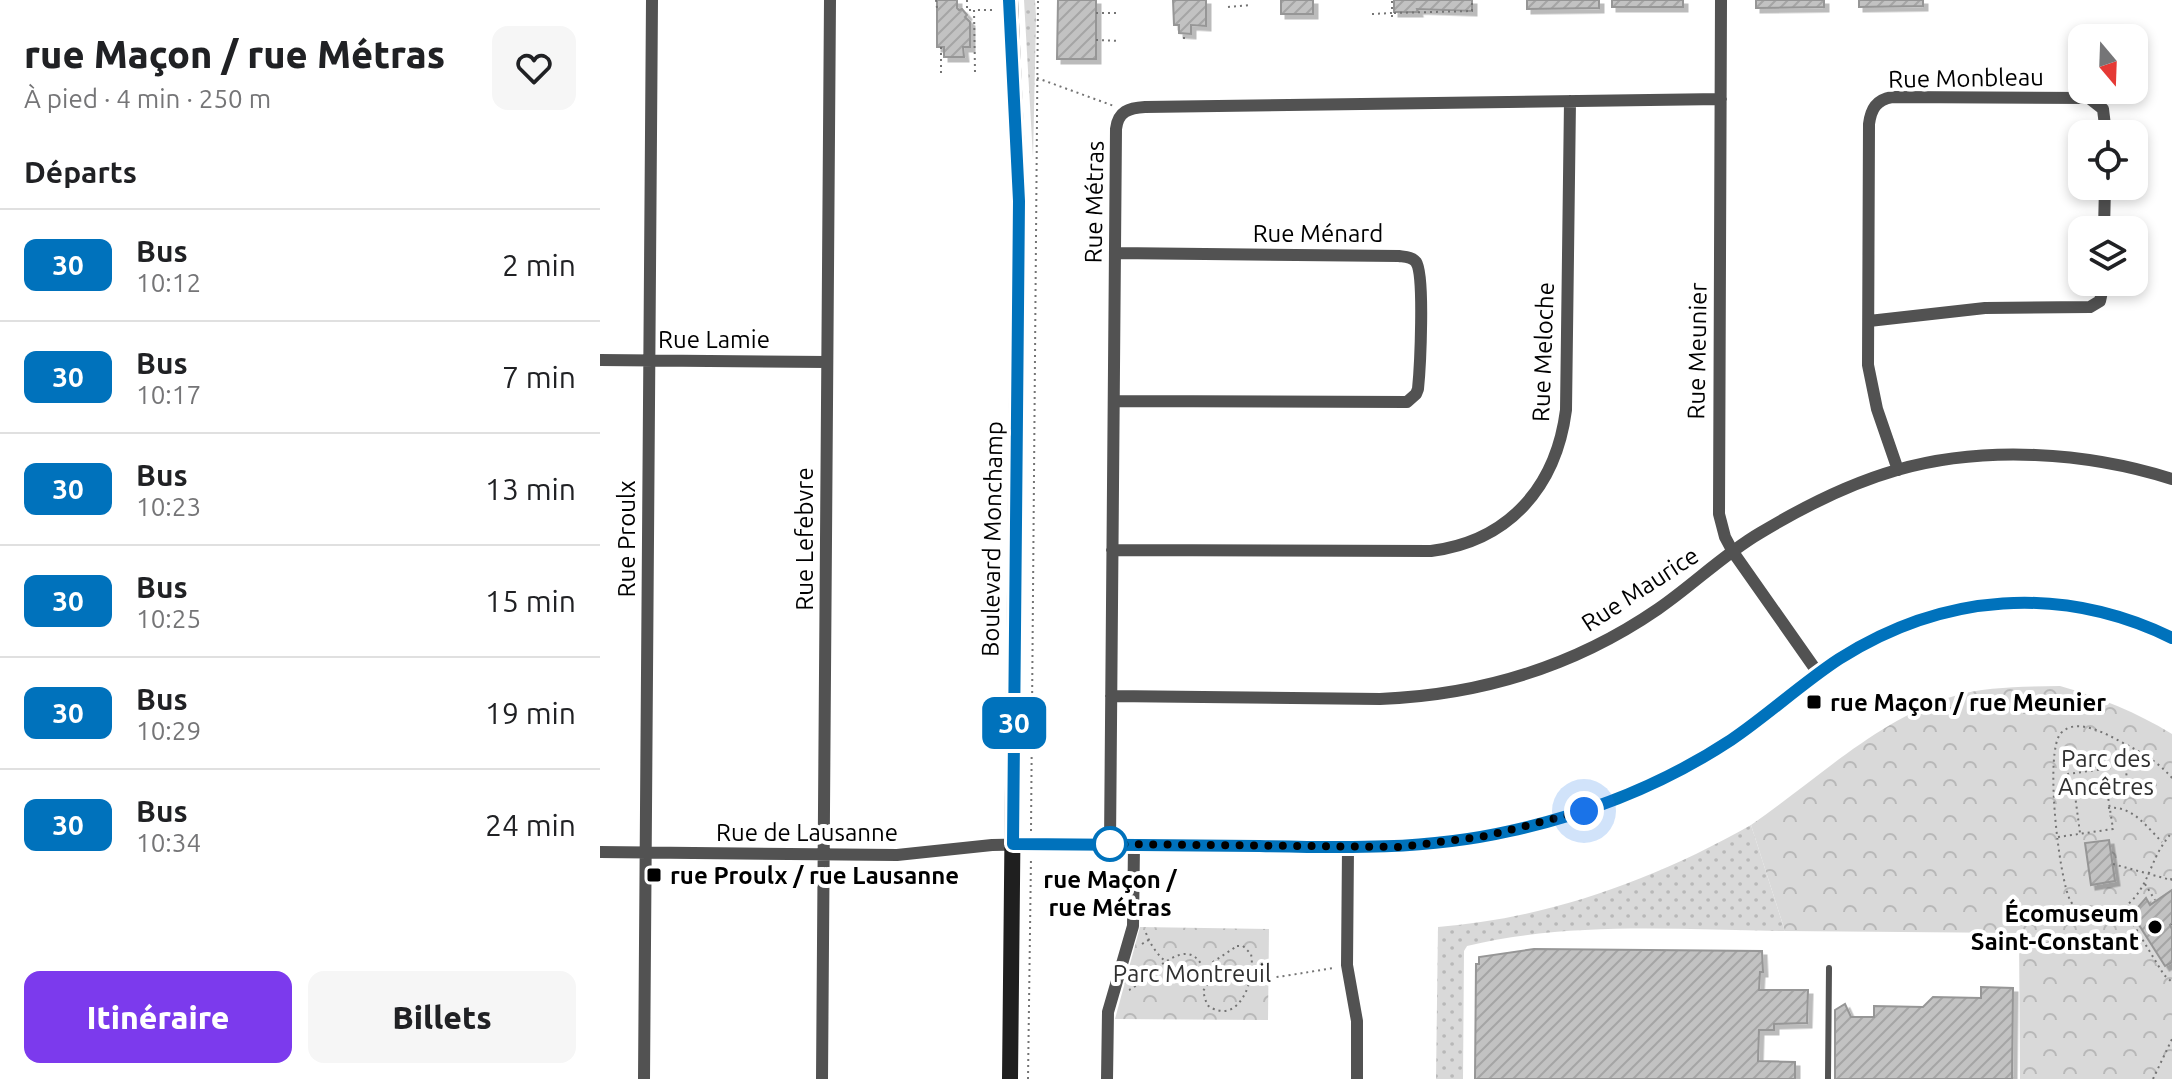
<!DOCTYPE html>
<html lang="fr">
<meta charset="utf-8">
<style>
:root{--surface:#fff;--page:#f6f6f6;--text:#202124;--muted:#757577;--line:#e0e0e0;--accent:#7c3aed}
body{margin:0;font-family:Ubuntu,sans-serif;background:var(--page);color:var(--text);height:100vh;display:flex;flex-direction:column;font-size:30px;white-space:nowrap}
*{box-sizing:border-box;margin:0}
p{font-size:26px;color:var(--muted)}
.icon{flex:none;width:44px;height:44px;fill:none;stroke:currentColor;stroke-width:2;stroke-linecap:round;stroke-linejoin:round}
.map{position:relative;flex:1;overflow:hidden}
.sheet{display:flex;flex-direction:column;background:var(--surface);width:600px}
.sheet>*{flex:none}
.badge{padding:0 16px;border-radius:12px;font-size:28px;line-height:52px}
.needle{width:52px;rotate:161deg}
.controls{position:absolute;left:1468px;top:24px;display:grid;gap:16px}
.controls a{display:grid;place-items:center;width:80px;height:80px;border-radius:16px;background:var(--surface);box-shadow:0 4px 12px #0003;font-size:40px}
.you{position:absolute;width:40px;height:40px;margin:-20px;border:6px solid #fff;border-radius:50%;background:#1a73e8;box-shadow:0 0 0 12px #1a73e833}
.map>.badge{position:absolute;translate:-50% -50%;box-shadow:0 0 0 4px #fff}
h2{padding:0 24px;font-size:30px;line-height:72px}
.round{display:grid;place-items:center;flex:none;width:84px;height:84px;border-radius:16px;background:var(--page)}
.overview{display:flex;align-items:center;justify-content:space-between;height:136px;padding:0 24px}
h1{font-size:38px;font-weight:800;line-height:60px}
.cta{display:flex;gap:16px;margin-top:auto;padding:16px 24px}
.cta a{flex:1;height:92px;border-radius:16px;background:var(--accent);color:#fff;font-size:32px;font-weight:800;line-height:92px;text-align:center}
.cta a+a{background:var(--page);color:var(--text)}
ul{padding:0;list-style:none}
li{display:flex;align-items:center;gap:24px;height:112px;padding:0 24px;border-top:2px solid var(--line)}
li div{flex:1}
li b{display:block;font-size:30px}
li em{font-style:normal}
li .badge{min-width:88px;font-weight:700;text-align:center}
main{display:flex;flex:1;min-height:0}
.map>svg:first-child{display:block}
.grass{fill:url(#grass-dots)}
.forest{fill:url(#forest-crowns)}
.pitch{fill:#d9d9d9}
.building{fill:url(#building-hatch);stroke:#969696;stroke-width:2;filter:url(#shadow)}
.lines{fill:none;stroke-linecap:round;stroke-linejoin:round}
.path{stroke:#747474;stroke-width:2;stroke-dasharray:2 4;stroke-linecap:butt}
.lane{stroke:#525252;stroke-width:6}
.street{stroke:#525252;stroke-width:12}
.secondary{stroke:#1f1f1f;stroke-width:16}
.line-casing{stroke:#fff;stroke-width:18}
.line{stroke:#0072bc;stroke-width:12}
.walk{stroke:#000;stroke-width:8;stroke-dasharray:0 14.4}
.poi-dot{fill:#000;stroke:#fff;stroke-width:3}
.stop-dot{fill:#fff;stroke:#0072bc;stroke-width:4}
.labels{text-anchor:middle;dominant-baseline:central;stroke-width:8;stroke-linejoin:round;paint-order:stroke}
.street-label{font-size:24px;fill:#000;stroke:#fff}
.poi-label{font-size:24px;font-weight:bold;fill:#000;stroke:#fff;text-anchor:start}
.park-label{font-size:24px;fill:#303030;stroke:#fff}
.stop-label{font-size:24px;font-weight:bold;fill:#000;stroke:#fff}
</style>
<main>
<section class="sheet">
<div class="overview"><div><h1>rue Maçon / rue Métras</h1><p>À pied · 4 min · 250 m</p></div><a class="round"><svg class="icon" aria-label="heart" viewBox="0 0 24 24"><path d="M12 20l-8-8c-3-5 5-10 8-4 3-6 11-1 8 4z"/></svg></a></div>
<h2>Départs</h2>
<ul>
<li><span class="badge" style="background:#0072bc;color:#fff">30</span><div><b>Bus</b><p>10:12</p></div><em>2 min</em></li>
<li><span class="badge" style="background:#0072bc;color:#fff">30</span><div><b>Bus</b><p>10:17</p></div><em>7 min</em></li>
<li><span class="badge" style="background:#0072bc;color:#fff">30</span><div><b>Bus</b><p>10:23</p></div><em>13 min</em></li>
<li><span class="badge" style="background:#0072bc;color:#fff">30</span><div><b>Bus</b><p>10:25</p></div><em>15 min</em></li>
<li><span class="badge" style="background:#0072bc;color:#fff">30</span><div><b>Bus</b><p>10:29</p></div><em>19 min</em></li>
<li><span class="badge" style="background:#0072bc;color:#fff">30</span><div><b>Bus</b><p>10:34</p></div><em>24 min</em></li>
</ul>
<div class="cta"><a>Itinéraire</a><a>Billets</a></div>
</section>
<div class="map">
<svg width="1572" height="1079" viewBox="0 0 1572 1079">
<defs>
<pattern id="grass-dots" width="8" height="8" patternUnits="userSpaceOnUse" patternTransform="scale(2)"><rect width="8" height="8" fill="#d9d9d9"/><path d="M2 2h.1M6 6h.1" fill="none" stroke="#b8b8b8" stroke-width="1.8" stroke-linecap="round"/></pattern>
<pattern id="forest-crowns" width="20" height="18" patternUnits="userSpaceOnUse" patternTransform="scale(2)"><rect width="20" height="18" fill="#d9d9d9"/><path d="M2 6a3 3 0 1 1 6 0M12 15a3 3 0 1 1 6 0" fill="none" stroke="#b8b8b8"/></pattern>
<pattern id="building-hatch" width="6" height="6" patternUnits="userSpaceOnUse" patternTransform="scale(2)"><rect width="6" height="6" fill="#c2c2c2"/><path d="M-1 1l2-2M0 6l6-6M5 7l2-2" fill="none" stroke="#a5a5a5"/></pattern>
<filter id="shadow"><feDropShadow dx="4.5" dy="4.5" stdDeviation="0" flood-color="#0004"/></filter>
</defs>
<rect width="100%" height="100%" fill="#fff"/>
<path class="grass" d="M424 0H435L436 16 433 158Z
M1151 825 1185 931C1080 930 971 921 867 946L864 951 863 1079H836L838 927C949 918 1054 880 1151 825Z"/>
<path class="forest" d="M1460 686C1501 698 1536 712 1572 734V1079H1420L1419 933 1185 931 1151 825C1214 782 1277 720 1351 697 1387 686 1424 687 1460 686Z
M540 927 669 929 668 1020 515 1019Z"/>
<path class="pitch" d="M1523 769 1525 783 1505 787 1511 829 1482 833 1476 791H1473L1471 776Z"/>
<path class="building" d="M337 0H357V8L359 10 362 9 367 15 365 17 370 22V47H363L364 57H344V47H337Z
M458 0H496V59H457Z
M573 0H606V26L591 25V34L579 33V25H574Z
M681 0H713V14H681Z
M794 0H872V11L817 9 818 12H794Z
M927 0H999V8L927 9Z
M1012 0H1083V7H1012Z
M1156 0H1224V7L1156 8Z
M1259 0H1323V6L1259 7Z
M1509 840 1515 881 1491 885 1485 843Z
M1572 890V923L1570 925 1572 929V962L1565 966 1532 914 1546 898 1550 905Z
M934 949 1162 951 1163 972H1160L1159 990H1208L1207 1023 1174 1024V1030H1159L1158 1061 1195 1062V1079H875L876 964H879V957Z
M1381 987 1413 988 1412 1079H1235V1010L1245 1004 1251 1017H1274V1006L1323 1007 1333 997 1381 998Z"/>
<g class="lines">
<path class="path" d="M336 0 337 8
M367 0V10H373
M628 7 651 5
M496 13H519
M772 14 792 13V0
M792 17V13L872 11V0
M584 39V34
M496 40 519 41
M375 72 374 10H393
M341 73V47
M437 78 514 106
M1572 778C1555 758 1534 749 1512 737 1498 730 1474 719 1461 733 1444 751 1459 878 1470 900 1481 921 1507 919 1523 908 1542 895 1547 876 1556 857 1560 848 1566 840 1572 832
M1508 808C1532 805 1547 827 1562 842
M431 831 438 0
M1458 837 1513 829 1507 790 1511 787 1528 784 1525 766 1468 774 1470 790 1475 795 1480 833
M1513 864 1571 880 1572 875
M1545 884 1555 900
M1524 909 1564 975 1572 982
M1572 924V925
M546 933C573 1005 676 976 734 968
M542 944 552 938
M637 946H643L651 954C656 979 639 1028 607 1005L603 991 608 984 613 962Z
M529 990C545 983 586 929 603 968L608 969
M428 1079 431 857
M1553 1079 1572 1039"/>
<path class="lane" d="M1228 1079 1229 968"/>
<path class="street" d="M1121 0 1119 514 1125 537 1133 552 1218 673
M1504 230 1505 186
M1269 321 1385 308 1490 307 1500 301 1504 282
M0 360 227 362
M514 401 807 402 816 394 818 389C820 369 825 275 816 262 812 257 806 257 799 256L515 253
M1298 470 1277 409 1268 365 1269 124C1271 109 1276 100 1292 97L1489 98 1503 109 1506 134
M512 550 831 551C909 541 956 487 966 410L970 101
M511 696 780 699C881 695 975 666 1058 609 1093 585 1124 554 1160 533 1203 507 1248 484 1297 470 1384 445 1487 452 1572 479
M510 844 516 129C518 111 529 108 545 107L1121 99
M748 848 747 965 757 1021V1079
M0 852 297 855 392 845 437 844 748 848C860 847 969 826 1070 775 1102 759 1133 740 1162 718 1185 702 1205 682 1229 666 1335 593 1455 583 1572 638
M44 1079 52 0
M222 1079 230 0
M507 1079 508 1012 533 926 534 845"/>
<path class="secondary" d="M410 0 419 201 410 1079"/>
</g>
<g class="lines">
<g class="line-casing">
<path id="line" d="M409 0 419 201 413 844C495 844 577 845 659 846 744 848 827 850 910 831 988 814 1064 784 1131 740 1168 715 1201 684 1239 659 1343 593 1461 584 1572 638"/>
</g>
<use href="#line" class="line"/>
<path class="walk" d="M510 844 801 847 886 836 984 811"/>
</g>
<g class="poi-dot">
<rect x="1206" y="694" width="16" height="16" rx="4"/>
<rect x="46" y="867" width="16" height="16" rx="4"/>
<circle cx="1555" cy="927" r="8"/>
</g>
<circle class="stop-dot" cx="510" cy="844" r="16"/>
<g class="labels">
<g class="street-label">
<text transform="translate(1366 78) rotate(-1)">Rue Monbleau</text>
<text transform="translate(494 202) rotate(-89)">Rue Métras</text>
<text x="718" y="233">Rue Ménard</text>
<text x="114" y="339">Rue Lamie</text>
<text transform="translate(1097 351) rotate(-89)">Rue Meunier</text>
<text transform="translate(943 352) rotate(-88)">Rue Meloche</text>
<text transform="translate(26 539) rotate(-90)">Rue Proulx</text>
<text transform="translate(204 539) rotate(-90)">Rue Lefebvre</text>
<text transform="translate(392 539) rotate(-89)">Boulevard Monchamp</text>
<text transform="translate(1040 589) rotate(-33)">Rue Maurice</text>
<text x="207" y="832">Rue de Lausanne</text>
</g>
<g class="poi-label">
<text x="1230" y="702">rue Maçon / rue Meunier</text>
<text x="70" y="875">rue Proulx / rue Lausanne</text>
<text x="1539" y="913" text-anchor="end">Écomuseum<tspan x="1539" dy="28">Saint-Constant</tspan></text>
</g>
<g class="park-label">
<text x="1506" y="758">Parc des<tspan x="1506" dy="28">Ancêtres</tspan></text>
<text x="592" y="973">Parc Montreuil</text>
</g>
<g class="stop-label">
<text x="510" y="879">rue Maçon /<tspan x="510" dy="28">rue Métras</tspan></text>
</g>
</g>
</svg>
<div class="controls">
<a><svg class="needle" viewBox="-14 -14 28 28"><path d="M0-13l5 13h-10z" fill="#e53935"/><path d="M0 13l5-13h-10z" fill="#757577"/></svg></a>
<a><svg class="icon" aria-label="locate" viewBox="0 0 24 24"><circle cx="12" cy="12" r="6"/><path d="M12 2v4M12 18v4M2 12h4M18 12h4"/></svg></a>
<a><svg class="icon" aria-label="layers" viewBox="0 0 24 24"><path d="M12 4l9 5-9 5-9-5zM3 14l9 5 9-5"/></svg></a>
</div>
<div class="you" style="left:984px;top:811px"></div>
<b class="badge" style="left:414px;top:723px;background:#0072bc;color:#fff">30</b>
</div>
</main>
